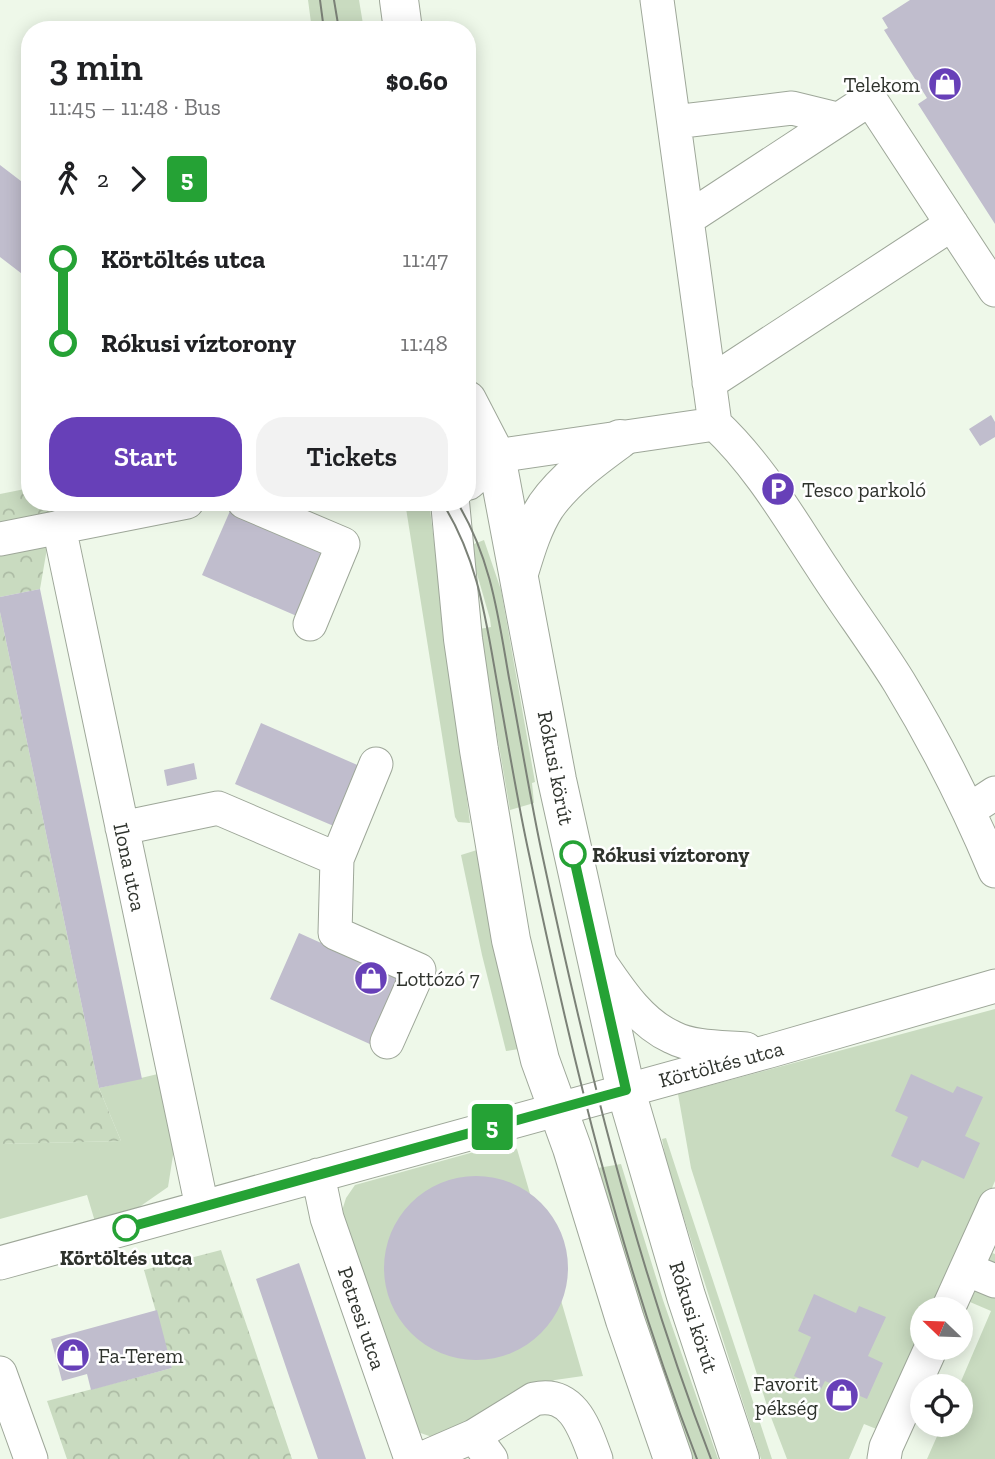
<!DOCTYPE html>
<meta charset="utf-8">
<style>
:root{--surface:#fff;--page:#f2f2f2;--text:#202124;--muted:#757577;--accent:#6740b8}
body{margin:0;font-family:"Zilla Slab",serif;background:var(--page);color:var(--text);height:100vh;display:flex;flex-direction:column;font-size:26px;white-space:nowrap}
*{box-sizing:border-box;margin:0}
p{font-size:23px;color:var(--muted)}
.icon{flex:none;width:38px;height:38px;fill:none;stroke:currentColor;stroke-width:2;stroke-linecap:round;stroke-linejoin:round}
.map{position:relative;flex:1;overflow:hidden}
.panel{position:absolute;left:21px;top:21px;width:455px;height:490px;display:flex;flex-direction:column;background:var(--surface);border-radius:28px;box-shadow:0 4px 18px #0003}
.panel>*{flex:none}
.badge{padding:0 14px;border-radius:5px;font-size:24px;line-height:46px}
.needle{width:46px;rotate:293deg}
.controls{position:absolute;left:910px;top:1297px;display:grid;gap:14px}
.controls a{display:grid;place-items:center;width:63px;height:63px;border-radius:50%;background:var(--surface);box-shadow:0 4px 18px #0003;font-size:35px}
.map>.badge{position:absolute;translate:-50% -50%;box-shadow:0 0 0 4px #fff}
.legs{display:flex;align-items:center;gap:10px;height:77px;padding:0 28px;font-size:23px}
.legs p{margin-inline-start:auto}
.summary{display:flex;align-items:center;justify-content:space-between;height:119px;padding:0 28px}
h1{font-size:38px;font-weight:600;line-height:52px}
.button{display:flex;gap:14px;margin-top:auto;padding:14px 28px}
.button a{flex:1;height:80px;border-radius:28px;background:var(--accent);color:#fff;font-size:28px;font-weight:600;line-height:80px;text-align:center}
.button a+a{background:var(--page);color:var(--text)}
ul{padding:0 28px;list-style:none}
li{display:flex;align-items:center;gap:24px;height:84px;font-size:26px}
li i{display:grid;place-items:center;width:10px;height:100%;margin:0 9px;background:currentColor}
li i::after{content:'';width:18px;height:18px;margin:-9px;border:5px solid;border-radius:50%;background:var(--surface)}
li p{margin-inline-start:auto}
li:first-child i{background:linear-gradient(#0000 50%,currentColor 0)}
li:last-child i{background:linear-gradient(currentColor 50%,#0000 0)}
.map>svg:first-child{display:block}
.grass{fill:#c9dbc0}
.park{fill:url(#park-crowns)}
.building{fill:#c0bdcd}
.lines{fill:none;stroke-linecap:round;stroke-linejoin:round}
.minor-casing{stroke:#9ea799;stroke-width:35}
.major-casing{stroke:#9ea799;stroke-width:40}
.minor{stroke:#fff;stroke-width:33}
.major{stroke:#fff;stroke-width:38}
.tram{stroke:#7b8177;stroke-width:2}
.line-1-casing{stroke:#fff;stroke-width:16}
.line-1{stroke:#25a235;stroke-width:10}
.stop-1-dot{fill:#fff;stroke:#25a235;stroke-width:3.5}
.labels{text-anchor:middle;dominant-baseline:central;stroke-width:5;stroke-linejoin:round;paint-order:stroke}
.poi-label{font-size:21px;fill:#2f332d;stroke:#fff;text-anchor:start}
.street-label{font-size:21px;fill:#2f332d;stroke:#fff}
.stop-label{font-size:21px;font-weight:bold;fill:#2f332d;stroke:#fff;text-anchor:start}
</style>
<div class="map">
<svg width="995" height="1459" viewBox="0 0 995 1459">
<defs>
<pattern id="park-crowns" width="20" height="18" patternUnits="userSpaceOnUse" patternTransform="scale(1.75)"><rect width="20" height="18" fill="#c9dbc0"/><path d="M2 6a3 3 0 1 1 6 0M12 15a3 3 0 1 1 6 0" fill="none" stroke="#adbca5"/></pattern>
</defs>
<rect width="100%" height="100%" fill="#eef8e9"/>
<path class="grass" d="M308 0H359L364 30H312Z
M405 502H429L470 823 458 822 455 817Z
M484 540 501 590 535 782 532 783 534 803 510 810 479 629 491 627 490 619 469 546Z
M477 850 519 1049 506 1051 482 955 461 855Z
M995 1009V1181L939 1309H922V1346L884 1432 864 1424 849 1459H787L769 1412 691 1168 678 1094Z
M162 1073 175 1143 168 1187 99 1235 87 1195 0 1219V1144L121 1141 99 1088Z
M666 1138 678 1175 772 1459H761L667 1165 662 1139Z
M499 1145H510L517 1149 583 1376 555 1380 538 1387 443 1437H432L412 1430 341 1214 346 1198 355 1185Z
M621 1164 663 1300 718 1459H690L637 1308 598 1168Z
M992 1253 995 1254V1459H927L942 1425 961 1424V1386H959L991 1311 970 1302Z"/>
<path class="park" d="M30 488V502H55L40 589 0 597V494Z
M0 612 99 1088 121 1141 0 1144Z
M221 1250 292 1459H67L47 1401 172 1368 144 1270Z"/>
<path class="building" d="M910 0H995V224L918 104 927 98 884 30 888 28 882 18Z
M0 165 30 188V280L0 257Z
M991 415 995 422V437L980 446 969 429Z
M230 511 327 553 299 617 202 575Z
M40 589 142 1079 99 1088 0 612V597Z
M261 723 362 767 336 827 235 784Z
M194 763 197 779 167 786 164 770Z
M299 933 401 979 372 1045 270 999Z
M911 1074 953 1093 957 1086 983 1097 965 1136 980 1143 964 1179 922 1160 918 1168 891 1156 908 1117 895 1111Z
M384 1268a92 92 0 1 1 184 0a92 92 0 1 1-184 0Z
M299 1263 346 1400 366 1459H318L290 1379 256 1279Z
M814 1294 856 1313 859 1306 886 1317 868 1356 883 1363 867 1399 825 1381 821 1389 794 1376 811 1337 798 1331Z
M157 1310 172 1368 91 1390 87 1374 62 1381 51 1339Z"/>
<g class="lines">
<g class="minor-casing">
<path id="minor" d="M657 0 715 424C760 466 791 521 825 572 849 609 876 645 899 682 936 743 968 806 995 871
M674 122 792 108 837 119
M687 219 870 99 995 290
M709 383 952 224
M496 456 715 424
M244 502 343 544 310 624
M59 527 202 1207
M0 539 187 502
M969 810 995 793
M122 828 218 808 337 859 335 933 419 970 387 1042
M337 859 376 764
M598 959C618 988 639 1022 672 1037 693 1048 723 1047 746 1049
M318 1175 327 1218 411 1459
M0 1263 770 1051 995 986
M966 1269 995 1281
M948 1309 995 1205
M0 1373 31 1459
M474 1436 491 1459
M421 1459 474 1436 534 1399C574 1390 585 1430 596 1459
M884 1459 886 1447 931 1348"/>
</g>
<g class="major-casing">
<path id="major" d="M399 0 403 30
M467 400 496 456 557 780 626 1091 686 1296 740 1459
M467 481 496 456
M450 502 463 639 479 750 511 940 540 1060 572 1148 625 1320 673 1459
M519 573C526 550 533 526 546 506 565 479 594 458 620 439"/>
</g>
<use href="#minor" class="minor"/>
<use href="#major" class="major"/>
<path class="tram" d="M320 0 324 30
M334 0 339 30
M442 502C479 561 486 621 498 688 508 743 517 799 529 854 572 1059 621 1263 697 1459
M457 502C491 558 498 615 509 678 520 735 529 792 541 849 585 1056 635 1262 711 1459"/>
</g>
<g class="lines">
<g class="line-1-casing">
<path id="line-1" d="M126 1228 626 1090 573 854"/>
</g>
<use href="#line-1" class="line-1"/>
</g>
<defs>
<g id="shop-disc" transform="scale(1.75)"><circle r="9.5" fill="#6740b8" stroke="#fff"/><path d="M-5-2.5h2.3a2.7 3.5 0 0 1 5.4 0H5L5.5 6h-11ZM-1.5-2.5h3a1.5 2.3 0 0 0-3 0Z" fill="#fff"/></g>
<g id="parking-disc" transform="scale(1.75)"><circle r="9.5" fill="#6740b8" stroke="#fff"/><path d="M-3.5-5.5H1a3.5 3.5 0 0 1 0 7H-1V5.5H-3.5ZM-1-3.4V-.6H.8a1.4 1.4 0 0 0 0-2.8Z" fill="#fff"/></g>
</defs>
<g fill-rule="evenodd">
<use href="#shop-disc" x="945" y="84"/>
<use href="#parking-disc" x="778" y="489"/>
<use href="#shop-disc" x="371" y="978"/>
<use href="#shop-disc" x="73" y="1355"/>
<use href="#shop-disc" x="842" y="1395"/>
</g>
<g class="stop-1-dot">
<circle cx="573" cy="854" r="12"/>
<circle cx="126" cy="1228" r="12"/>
</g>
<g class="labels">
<g class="poi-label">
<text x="920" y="84" text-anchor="end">Telekom</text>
<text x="802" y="489">Tesco parkoló</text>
<text x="396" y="978">Lottózó 7</text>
<text x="98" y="1355">Fa-Terem</text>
<text x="818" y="1383" text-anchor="end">Favorit<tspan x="818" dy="24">pékség</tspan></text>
</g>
<g class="street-label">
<text transform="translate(556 768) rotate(79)">Rókusi körút</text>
<text transform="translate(130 867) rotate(78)">Ilona utca</text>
<text transform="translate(721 1064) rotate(-15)">Körtöltés utca</text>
<text transform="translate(694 1317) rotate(72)">Rókusi körút</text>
<text transform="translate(362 1318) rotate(71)">Petresi utca</text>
</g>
<g class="stop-label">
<text x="592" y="854">Rókusi víztorony</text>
<text x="126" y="1257" text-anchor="middle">Körtöltés utca</text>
</g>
</g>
</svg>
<div class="controls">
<a><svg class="needle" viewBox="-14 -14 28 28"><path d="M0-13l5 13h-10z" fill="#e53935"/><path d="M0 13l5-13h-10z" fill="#757577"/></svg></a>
<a><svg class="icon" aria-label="locate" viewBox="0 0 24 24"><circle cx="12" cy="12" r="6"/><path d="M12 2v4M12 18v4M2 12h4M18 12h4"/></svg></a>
</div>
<b class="badge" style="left:492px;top:1127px;background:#25a235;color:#fff">5</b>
<section class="panel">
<div class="summary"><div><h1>3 min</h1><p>11:45 – 11:48 · Bus</p></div><b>$0.60</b></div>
<div class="legs"><svg class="icon" aria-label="walk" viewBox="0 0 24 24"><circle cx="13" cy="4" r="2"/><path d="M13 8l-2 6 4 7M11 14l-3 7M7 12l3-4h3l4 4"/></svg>2<svg class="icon" aria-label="forward" viewBox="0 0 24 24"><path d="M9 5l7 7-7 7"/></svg><b class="badge" style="background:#25a235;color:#fff">5</b></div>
<ul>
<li><i style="color:#25a235"></i><b>Körtöltés utca</b><p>11:47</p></li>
<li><i style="color:#25a235"></i><b>Rókusi víztorony</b><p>11:48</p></li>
</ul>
<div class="button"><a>Start</a><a>Tickets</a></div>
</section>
</div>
